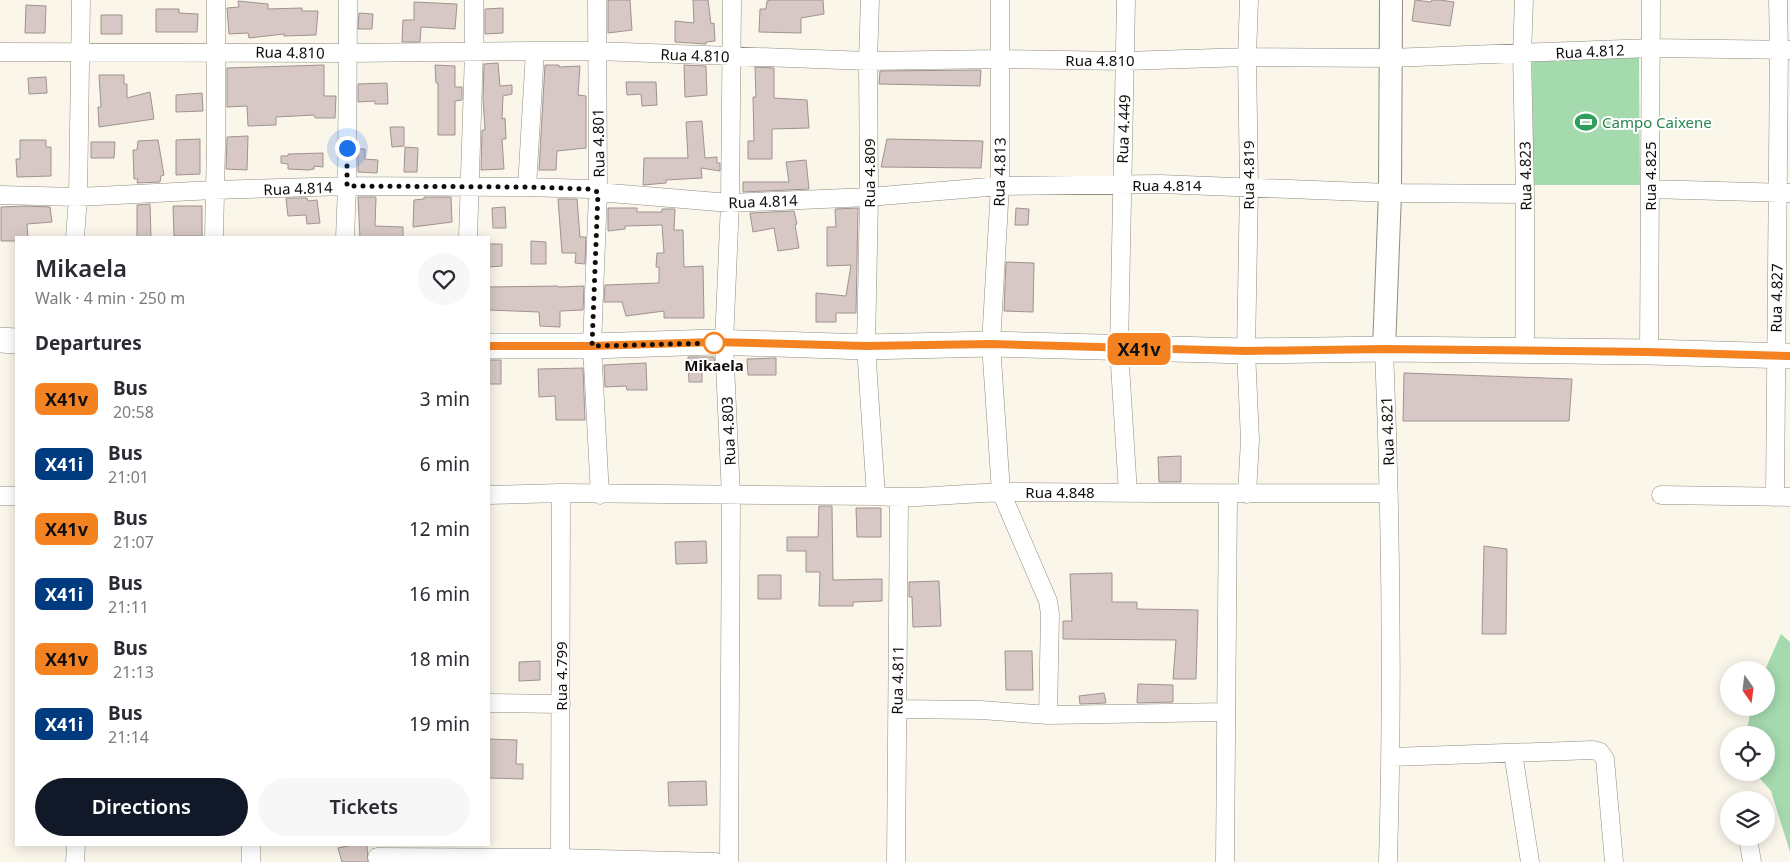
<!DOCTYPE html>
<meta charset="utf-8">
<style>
:root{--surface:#fff;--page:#f7f7f7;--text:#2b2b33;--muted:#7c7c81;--accent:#111827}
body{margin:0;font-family:"Noto Sans",sans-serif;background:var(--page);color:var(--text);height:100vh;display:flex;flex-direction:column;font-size:19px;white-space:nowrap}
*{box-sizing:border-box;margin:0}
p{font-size:16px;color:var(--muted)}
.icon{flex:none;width:28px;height:28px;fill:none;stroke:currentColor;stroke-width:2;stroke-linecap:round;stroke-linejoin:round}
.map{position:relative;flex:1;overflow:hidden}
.panel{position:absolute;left:15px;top:236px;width:475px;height:610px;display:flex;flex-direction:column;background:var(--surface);border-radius:0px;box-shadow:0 2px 12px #0003}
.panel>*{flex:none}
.badge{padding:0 10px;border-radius:8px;font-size:18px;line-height:32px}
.needle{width:32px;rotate:166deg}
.buttons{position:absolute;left:1720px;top:661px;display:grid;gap:10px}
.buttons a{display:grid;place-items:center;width:55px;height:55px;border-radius:50%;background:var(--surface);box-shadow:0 2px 12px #0003;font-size:25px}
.you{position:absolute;width:25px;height:25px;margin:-12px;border:4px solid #fff;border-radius:50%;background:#1a73e8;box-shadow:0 0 0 8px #1a73e833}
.map>.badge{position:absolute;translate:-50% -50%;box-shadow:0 0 0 2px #fff}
h2{padding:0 20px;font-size:19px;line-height:45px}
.round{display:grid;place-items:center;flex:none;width:52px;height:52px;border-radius:26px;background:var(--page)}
.overview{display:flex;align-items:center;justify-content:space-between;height:85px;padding:0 20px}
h1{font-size:24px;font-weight:600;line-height:38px}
.button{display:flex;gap:10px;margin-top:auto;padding:10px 20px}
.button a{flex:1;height:58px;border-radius:30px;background:var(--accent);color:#fff;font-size:20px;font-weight:600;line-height:58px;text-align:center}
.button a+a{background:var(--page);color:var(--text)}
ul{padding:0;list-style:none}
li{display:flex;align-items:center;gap:15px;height:65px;padding:0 20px}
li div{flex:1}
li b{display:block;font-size:19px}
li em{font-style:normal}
li .badge{min-width:55px;font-weight:700;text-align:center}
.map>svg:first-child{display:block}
.green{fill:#a5d9ae}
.building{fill:#d7c8c5;stroke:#a0928f}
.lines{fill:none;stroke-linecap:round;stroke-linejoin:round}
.minor-casing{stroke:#908c81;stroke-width:19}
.tertiary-casing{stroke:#908c81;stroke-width:24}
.secondary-casing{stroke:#908c81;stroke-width:26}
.minor{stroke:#fff;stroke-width:18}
.tertiary{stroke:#fff;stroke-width:22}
.secondary{stroke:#fff;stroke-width:25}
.line-casing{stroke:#fff;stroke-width:11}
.line{stroke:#f58220;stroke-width:8}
.walk{stroke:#100e0a;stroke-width:5;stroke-dasharray:0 9}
.stop-dot{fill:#fff;stroke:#f58220;stroke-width:2.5}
.labels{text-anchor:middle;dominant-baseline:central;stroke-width:4;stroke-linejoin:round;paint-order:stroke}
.street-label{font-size:15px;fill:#100e0a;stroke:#fff}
.leisure-label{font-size:15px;fill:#27864d;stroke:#fff;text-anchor:start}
.stop-label{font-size:15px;font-weight:bold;fill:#100e0a;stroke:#fff}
</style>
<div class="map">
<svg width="1790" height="862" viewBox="0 0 1790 862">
<rect width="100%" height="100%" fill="#faf6ea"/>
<path class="green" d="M1639 58 1640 185H1533L1532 59Z
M1781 634 1790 642V852L1771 791 1755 773 1766 772V735H1746L1751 708H1766V670H1765Z"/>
<path class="building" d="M608 0H630L632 30 608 33Z
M693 0H708L711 24 714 23 715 41 706 42V44L675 42V21L694 23Z
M771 0H823L824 14 801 18V33L759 32 760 9H766L767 1Z
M1415 0 1431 2 1432 0H1440L1454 2 1450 26 1412 21Z
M238 1 268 4V9L302 8V11H318L316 35 284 36V34L249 38 248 33 229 34 227 8 239 7Z
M414 2 457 4 455 29 421 27 420 42H402L403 20H414Z
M26 5 46 6 45 33H25Z
M503 8V33L485 34V9Z
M156 9H179V13L198 14 197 32H156Z
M359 13 373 14 372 29H358Z
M101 15H122V34H101Z
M498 63 500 86 512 85V94L503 96 502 119 505 118 506 139H502L504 169 481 170 482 130H485L483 98 484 64Z
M324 65V96H336L335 118H315L314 115 276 117V125L248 126 247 106 227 107V68Z
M435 65 455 66V87H462V100L455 101V135H438V83H436Z
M545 65H559V67L580 66 578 95 586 96V148L557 151 556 170H539Z
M684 65 706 66 707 95 685 97Z
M755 67 774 68V98L807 100 809 128 772 129V159H748V141H754L753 97H756Z
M981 70 980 86 879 84 880 71Z
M99 75H124V84H127V98L150 92 154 119 99 127 98 107H101Z
M46 77 47 93 29 94 28 78Z
M626 82H656L657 105 642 106 641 94 627 95Z
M387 83 388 104H375V101L358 102V84Z
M202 93 203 111 176 112V95Z
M702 121 705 158 717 157V163H720V171L701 168 702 178 666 180V183L643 185 644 158H688L686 122Z
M390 127H404V146L392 147Z
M248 136 247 170 226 169 227 137Z
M200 139V174L176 175V140Z
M887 139 983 141 981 168 881 167Z
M20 140H46V147H51V176L17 177 16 159H20Z
M158 140 164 175 161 176 160 182 137 183 138 179H134L133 150H137L138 141Z
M91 142H115L114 158H91Z
M405 147 418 148 417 172H404Z
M358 149H365V159L378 160 377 173 358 172Z
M323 153V167L314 166V169L308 170 288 169V164L281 163V156H288V154Z
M806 160 809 189 743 192V182H789L786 162Z
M358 197H376L375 226 403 227V238H360Z
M424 197H451L452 222 413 227 414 200 424 199Z
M286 198H307L308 201 317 200 320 223 307 224 306 215 288 216Z
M558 199H577L580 237H586L585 264 575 263 576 253H562Z
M150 204 151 238H137V205Z
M25 206 50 207 52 222 27 224 28 238H16V241H1V207Z
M173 206H202V236H174Z
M505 207 506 228H493L492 208Z
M608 208H637V212H662V209H675L674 230H683L684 267 703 266 704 318H664V311L626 316 622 302H604L605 285 659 283V267H656L657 253H664L662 225 625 226V229L608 231Z
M858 208 856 313H836V322H816V293L846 296 851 265 827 266V227H836L835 209Z
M1016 208 1029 209 1028 225H1015Z
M794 211 797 224 795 225 799 248 778 251 774 228 753 232 750 213Z
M531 241 546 242V264H531Z
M489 244H502V266L489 267Z
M1006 262 1034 263 1033 312 1004 311Z
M558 286V287L584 286 583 310 560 311V327L540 326 539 312 489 310V287Z
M688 357H714L715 371 702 372V382H689Z
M776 358V375H748L747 359Z
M489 360H501V384H489Z
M646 363 647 390H627L626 386 605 387 604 365Z
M583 368 585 420H556L555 396 539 397 538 369Z
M1404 373 1572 379 1569 421H1403Z
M1181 456V482H1159L1158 457Z
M819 506H832L833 580 882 579V601L853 602V606H819L820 572H806V551H787V537H818Z
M856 508H881V537H857Z
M706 541 707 563 676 564 675 542Z
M1484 546 1507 549 1506 634H1482Z
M1112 573V602H1137V609L1198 610 1196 679H1173L1176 640 1063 639V621H1072L1070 574Z
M758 575H781V599H758Z
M939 581 941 626 913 627 912 597H909V582Z
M1005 651H1032L1033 690H1006Z
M540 661V680L519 681V662Z
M1138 684 1173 685V702L1137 703Z
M1104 693 1106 703 1080 704 1079 696Z
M489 739 517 740 516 764H523V779L489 778Z
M706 781 707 805 669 806 668 782Z
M352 845H367L368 862H342L338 848Z"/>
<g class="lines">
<g class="minor-casing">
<path id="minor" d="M597 0 598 192 592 346 600 495
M870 0 868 61 869 197 866 347 876 496
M1000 0V186L991 344 1001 492 1048 601 1050 614 1048 715
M1126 0 1119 349 1128 493
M1524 0 1522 54 1525 194V351
M0 52 347 53 535 51H597L868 61 999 59 1125 61 1247 57 1390 58 1651 48 1790 50
M527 187 535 51
M1650 189 1790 193
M0 195 78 197 214 190 347 186 527 187 589 189 598 192 730 203 869 197 1000 186 1160 184 1390 193 1525 194
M75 238 78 197 81 0
M214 238 216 145V0
M345 238 347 186 348 0
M468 238 474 52V0
M1384 349C1391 520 1393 691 1388 862
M1649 352 1651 0
M1247 494 1250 440 1246 351 1249 186 1247 57 1249 0
M489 495 561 493 876 496C922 500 967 492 1013 492 1138 493 1264 494 1389 493
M1661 495 1790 497
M0 496H16
M1775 497 1779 50 1778 0
M489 703 561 704
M897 709 981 710 1048 715 1226 712
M1513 753 1530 862
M1391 757 1593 750 1600 752 1605 759 1614 862
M1748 838 1752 862
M377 857 560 858 716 862
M560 858 561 493
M75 862 76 845
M251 862V845
M729 862 731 496 724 343 730 203 732 0
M896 862 899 498
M1225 862 1228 494"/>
</g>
<g class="tertiary-casing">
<path id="tertiary" d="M1384 349 1390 193 1391 0"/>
</g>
<g class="secondary-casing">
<path id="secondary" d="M0 340 16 341
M489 346H592L714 342 866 347 991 344 1246 351 1384 349 1649 352 1790 356"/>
</g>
<use href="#minor" class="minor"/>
<use href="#tertiary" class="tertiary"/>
<use href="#secondary" class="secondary"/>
</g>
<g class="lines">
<g class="line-casing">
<path id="line" d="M489 346H592L714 342 866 346 991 344 1246 351 1384 349 1649 352 1790 356"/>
</g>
<use href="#line" class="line"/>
<path class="walk" d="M347 148V186L527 187 589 189 598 192 592 346 714 343"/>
</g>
<defs>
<g id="stadium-bare" transform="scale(1.725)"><path d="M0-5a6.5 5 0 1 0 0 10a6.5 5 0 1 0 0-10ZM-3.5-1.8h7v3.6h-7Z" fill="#2e9e5b" stroke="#fff" stroke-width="2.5" paint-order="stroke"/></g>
</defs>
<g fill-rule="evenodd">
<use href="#stadium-bare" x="1586" y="122"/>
</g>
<circle class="stop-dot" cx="714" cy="343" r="10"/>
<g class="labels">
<g class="street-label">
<text transform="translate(1590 51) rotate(-3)">Rua 4.812</text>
<text transform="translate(290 52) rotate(1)">Rua 4.810</text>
<text transform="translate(695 55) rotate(2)">Rua 4.810</text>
<text x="1100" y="60">Rua 4.810</text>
<text transform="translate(1123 129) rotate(-88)">Rua 4.449</text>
<text transform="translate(598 143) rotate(-91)">Rua 4.801</text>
<text transform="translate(999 172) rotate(-89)">Rua 4.813</text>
<text transform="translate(869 173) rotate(-90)">Rua 4.809</text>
<text transform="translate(1248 175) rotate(-90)">Rua 4.819</text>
<text transform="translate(1525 176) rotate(-91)">Rua 4.823</text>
<text transform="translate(1650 176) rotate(-90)">Rua 4.825</text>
<text x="1167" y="185">Rua 4.814</text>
<text transform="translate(298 188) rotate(-2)">Rua 4.814</text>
<text transform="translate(763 201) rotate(-2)">Rua 4.814</text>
<text transform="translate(1776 298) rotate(-89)">Rua 4.827</text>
<text transform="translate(728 431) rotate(-93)">Rua 4.803</text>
<text transform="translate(1387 431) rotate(-92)">Rua 4.821</text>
<text x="1060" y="492">Rua 4.848</text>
<text transform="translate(561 676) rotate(-90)">Rua 4.799</text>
<text transform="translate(897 680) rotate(-89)">Rua 4.811</text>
</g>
<g class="leisure-label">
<text x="1602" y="122">Campo Caixene</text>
</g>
<g class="stop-label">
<text x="714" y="365">Mikaela</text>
</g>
</g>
</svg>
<div class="buttons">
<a><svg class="needle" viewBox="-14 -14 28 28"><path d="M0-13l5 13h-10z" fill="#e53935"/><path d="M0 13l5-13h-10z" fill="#7c7c81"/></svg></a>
<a><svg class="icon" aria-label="locate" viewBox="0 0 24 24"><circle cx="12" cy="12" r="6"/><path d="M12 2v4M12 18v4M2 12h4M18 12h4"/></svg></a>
<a><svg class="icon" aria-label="layers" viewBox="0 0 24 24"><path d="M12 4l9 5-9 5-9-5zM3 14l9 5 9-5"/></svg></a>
</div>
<div class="you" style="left:347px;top:148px"></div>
<b class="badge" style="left:1139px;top:349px;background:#f58220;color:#111">X41v</b>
<section class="panel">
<div class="overview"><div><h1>Mikaela</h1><p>Walk · 4 min · 250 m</p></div><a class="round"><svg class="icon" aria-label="heart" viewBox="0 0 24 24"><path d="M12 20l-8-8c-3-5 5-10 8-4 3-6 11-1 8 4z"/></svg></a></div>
<h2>Departures</h2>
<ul>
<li><span class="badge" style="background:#f58220;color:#111">X41v</span><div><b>Bus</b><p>20:58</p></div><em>3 min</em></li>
<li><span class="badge" style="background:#003b80;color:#fff">X41i</span><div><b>Bus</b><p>21:01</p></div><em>6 min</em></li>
<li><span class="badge" style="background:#f58220;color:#111">X41v</span><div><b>Bus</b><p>21:07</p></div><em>12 min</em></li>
<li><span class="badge" style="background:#003b80;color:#fff">X41i</span><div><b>Bus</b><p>21:11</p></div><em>16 min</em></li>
<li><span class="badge" style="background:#f58220;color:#111">X41v</span><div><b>Bus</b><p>21:13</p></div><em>18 min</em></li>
<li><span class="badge" style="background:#003b80;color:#fff">X41i</span><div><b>Bus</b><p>21:14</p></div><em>19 min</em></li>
</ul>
<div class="button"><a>Directions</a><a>Tickets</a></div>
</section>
</div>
